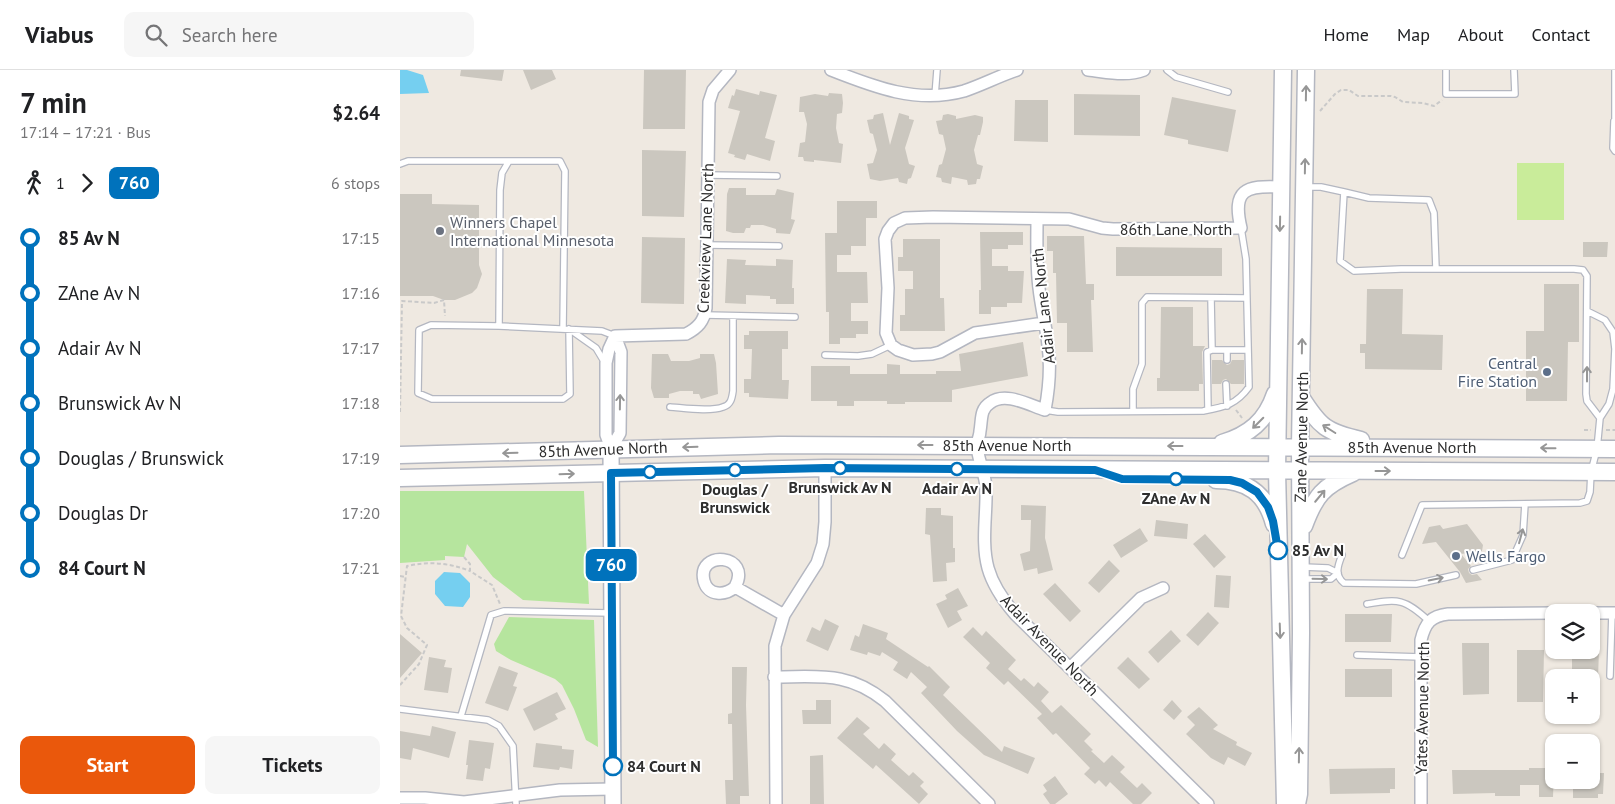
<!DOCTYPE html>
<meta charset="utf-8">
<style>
:root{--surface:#fff;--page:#f6f6f6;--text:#202124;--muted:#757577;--line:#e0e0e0;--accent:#ea580c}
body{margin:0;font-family:"PT Sans",sans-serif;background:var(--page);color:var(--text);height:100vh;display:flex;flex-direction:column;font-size:19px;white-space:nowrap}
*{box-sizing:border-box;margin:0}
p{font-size:16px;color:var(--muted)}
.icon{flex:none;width:28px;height:28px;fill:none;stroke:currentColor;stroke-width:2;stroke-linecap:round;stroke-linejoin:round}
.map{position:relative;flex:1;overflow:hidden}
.details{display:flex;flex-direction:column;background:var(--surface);width:400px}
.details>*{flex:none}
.badge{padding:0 10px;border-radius:8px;font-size:18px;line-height:32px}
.controls{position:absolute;left:1145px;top:534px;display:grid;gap:10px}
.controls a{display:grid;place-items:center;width:55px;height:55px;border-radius:10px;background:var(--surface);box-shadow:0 1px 4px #0004;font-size:25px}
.map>.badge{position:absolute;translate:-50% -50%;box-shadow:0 0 0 2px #fff}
.legs{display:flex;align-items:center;gap:8px;height:55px;padding:0 20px;font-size:16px}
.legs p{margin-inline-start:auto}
.head{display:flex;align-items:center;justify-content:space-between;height:85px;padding:0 20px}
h1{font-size:28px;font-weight:700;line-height:38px}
.cta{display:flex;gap:10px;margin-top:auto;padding:10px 20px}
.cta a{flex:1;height:58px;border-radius:10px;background:var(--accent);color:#fff;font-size:20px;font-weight:700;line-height:58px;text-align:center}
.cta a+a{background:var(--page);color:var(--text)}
ul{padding:0 20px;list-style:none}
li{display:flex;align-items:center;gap:18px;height:55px;font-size:19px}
li i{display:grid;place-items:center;width:8px;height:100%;margin:0 6px;background:currentColor}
li i::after{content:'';width:12px;height:12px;margin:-6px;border:4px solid;border-radius:50%;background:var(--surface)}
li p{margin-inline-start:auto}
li:first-child i{background:linear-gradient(#0000 50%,currentColor 0)}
li:last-child i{background:linear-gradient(currentColor 50%,#0000 0)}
header{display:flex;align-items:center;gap:30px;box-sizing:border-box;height:70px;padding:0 25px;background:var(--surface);border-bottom:1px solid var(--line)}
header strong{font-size:24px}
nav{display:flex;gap:28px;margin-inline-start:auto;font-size:18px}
.search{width:350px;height:45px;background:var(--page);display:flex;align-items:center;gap:12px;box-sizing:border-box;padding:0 18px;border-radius:10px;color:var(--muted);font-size:19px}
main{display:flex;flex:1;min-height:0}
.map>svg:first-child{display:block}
.green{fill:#b6e59e}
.pitch{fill:#c9ec9a}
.water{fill:#75cff0}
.building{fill:#cbc7bf}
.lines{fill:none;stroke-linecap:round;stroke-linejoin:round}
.service-casing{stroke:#b4b7c1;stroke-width:8}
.minor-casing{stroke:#b4b7c1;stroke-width:14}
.tertiary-casing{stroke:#b4b7c1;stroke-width:18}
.secondary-casing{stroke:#b4b7c1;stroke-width:19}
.path{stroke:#c9c9c9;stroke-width:2;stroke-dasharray:4 2.5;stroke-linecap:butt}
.service{stroke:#fff;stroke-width:5.5}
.minor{stroke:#fff;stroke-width:11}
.tertiary{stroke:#fff;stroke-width:15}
.secondary{stroke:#fff;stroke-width:16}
.oneway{stroke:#969696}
.line-1-casing{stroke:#fff;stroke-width:11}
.line-1{stroke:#0072bc;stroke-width:8}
.worship-dot{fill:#6b7280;stroke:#fff;stroke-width:2}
.service-dot{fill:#5c6f8a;stroke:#fff;stroke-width:2}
.stop-1-dot{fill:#fff;stroke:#0072bc;stroke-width:2.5}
.labels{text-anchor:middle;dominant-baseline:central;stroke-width:4;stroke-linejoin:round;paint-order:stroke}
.worship-label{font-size:16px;fill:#5b616d;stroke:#fff;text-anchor:start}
.street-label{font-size:16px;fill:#2e2e2e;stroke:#fff}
.service-label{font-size:16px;fill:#4e5e75;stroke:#fff;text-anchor:end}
.stop-label{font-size:16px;font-weight:bold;fill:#2e2e2e;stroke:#fff}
</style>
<header>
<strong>Viabus</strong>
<div class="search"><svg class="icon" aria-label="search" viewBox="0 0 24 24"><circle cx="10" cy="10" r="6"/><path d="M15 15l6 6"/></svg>Search here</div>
<nav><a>Home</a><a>Map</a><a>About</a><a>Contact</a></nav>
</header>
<main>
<section class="details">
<div class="head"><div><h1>7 min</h1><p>17:14 – 17:21 · Bus</p></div><b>$2.64</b></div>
<div class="legs"><svg class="icon" aria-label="walk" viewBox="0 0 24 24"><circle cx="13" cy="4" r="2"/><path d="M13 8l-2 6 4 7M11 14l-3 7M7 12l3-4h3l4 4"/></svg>1<svg class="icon" aria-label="forward" viewBox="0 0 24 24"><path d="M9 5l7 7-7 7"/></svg><b class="badge" style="background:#0072bc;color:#fff">760</b><p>6 stops</p></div>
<ul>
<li><i style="color:#0072bc"></i><b>85 Av N</b><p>17:15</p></li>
<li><i style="color:#0072bc"></i><span>ZAne Av N</span><p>17:16</p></li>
<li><i style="color:#0072bc"></i><span>Adair Av N</span><p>17:17</p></li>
<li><i style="color:#0072bc"></i><span>Brunswick Av N</span><p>17:18</p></li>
<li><i style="color:#0072bc"></i><span>Douglas / Brunswick</span><p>17:19</p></li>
<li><i style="color:#0072bc"></i><span>Douglas Dr</span><p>17:20</p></li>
<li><i style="color:#0072bc"></i><b>84 Court N</b><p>17:21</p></li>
</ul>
<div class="cta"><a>Start</a><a>Tickets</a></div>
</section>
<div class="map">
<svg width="1215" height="734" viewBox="0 0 1215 734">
<rect width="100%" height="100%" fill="#efe9e1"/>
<path class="green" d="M0 421H184L189 534 123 530 93 507 67 474 64 487 45 486V490L0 493Z
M109 547 194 550 198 677 186 670 174 639 162 615 155 609 111 590 96 581 94 574Z"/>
<path class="pitch" d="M1117 93H1164V150H1117Z"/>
<path class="water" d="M0 0H7L23 5 29 23 0 24Z
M44 502 60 503 70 513V527L63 537 45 536 35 524V511Z"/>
<path class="building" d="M61 0H104L102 11 60 6Z
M123 0H152L156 9 131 20Z
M244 0H286L285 59H243Z
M336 19 359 25 360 21 377 25 365 68 375 71 370 91 347 84 345 90 334 87 335 85 328 83 340 41 328 38 332 25 334 26Z
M429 23 442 24 443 33 442 43 437 44 436 58 439 73 443 74 441 93 414 90V92L404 91 403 87H398L400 73 405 72 407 54 404 42H399L400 27 415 24 428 26Z
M674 24 740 25V66L674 65Z
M772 27 836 40 828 82 788 74V70L764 65Z
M615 30H648V72L614 71Z
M483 43 490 75 499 43 509 46V49L514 50 505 78 509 94 515 96 511 108 508 109 507 114 499 112 498 108 480 111 470 109 467 94 473 93 477 80 473 64 470 63 467 50 473 49 474 45Z
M548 44 556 46V49L575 45 583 47V52L580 65H578L574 80 577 94 583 96 580 109H577L576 114 568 115 567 110 552 107 551 114 542 112 541 108 536 107 539 95 542 94 546 79 543 65 539 64 536 51 542 50 543 45Z
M242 80 286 81 284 147 242 146Z
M329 118H346V125H375L377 119 394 123 391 149 395 150 390 164 376 163V159L363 155H351L350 158H346L344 163H333L326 161 327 124Z
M0 124H32V134L79 135V195L82 204 77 218 72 223 55 230H44L33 226H0Z
M437 131H477V148H466V176H451V185H437V202H467L468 233H451V251H468V264H456V268H440V274H429V242H426L425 163H437Z
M580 162H623V175H608V179H592V196H608V201H624L622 233H607V237H591V244H579V220H581Z
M647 166H684L686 214H694V230H691L693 282H667V253H657L656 203H653V181H647Z
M242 167 285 168 284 234 241 233Z
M503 169H540V228H544L545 261H500V245H505V219H513V201H498V187H503Z
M1183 172H1208L1207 187H1183Z
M716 177 822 178V206H716Z
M327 189 346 190 345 195 376 196V189L393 190 392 218H394V234H376V229H370V226L346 225V234L325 233Z
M1144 214H1179V272H1168L1167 331H1126V261H1144Z
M967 219H1003L1002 264 1043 265 1042 300 965 299V283H960V274H966Z
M761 237H793V276H805L802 282 803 314H799V321H757V308H760Z
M349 261H388V279H382V310H389L388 329 349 327V323H344V309H351L352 279H344V265H349Z
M623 272 628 306 552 320V332H505V334H487V331H454V336H437V331H411V296H450V304H487V294L500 295V304H536V301H561L559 284Z
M252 284H268L271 291H289L300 288V284H314L316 293 318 324 301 329 299 324H293V321H280L269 324V328H254L251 318Z
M812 290H822L827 295 830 294 832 290H844V314H831L826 309 823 310 821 314H812Z
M621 435 646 436 645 468 653 500 638 504 637 498 624 501 620 484 630 481 631 450H621Z
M526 438H541V445L553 446V478H555V492L546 493 547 511 533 512 530 465 525 464Z
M756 450 788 454 787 469 754 466Z
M1067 454 1083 475 1082 481 1061 484 1071 496 1068 499 1069 503 1072 505 1077 504 1082 510 1066 513 1060 502 1036 472 1022 474 1029 457 1040 455 1043 459Z
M740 458 748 471 721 488 713 475Z
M805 464 826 487 814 498 793 474Z
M709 490 720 501 699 523 688 513Z
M816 505 831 506 829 538 814 537Z
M655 513 681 541 670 552 643 524Z
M558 518 568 536 557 541 562 550 548 558 536 534 547 529 545 525Z
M808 542 819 553 798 576 786 565Z
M945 544H992L991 572H945Z
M425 549 439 556 428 581 406 571 412 557 420 561Z
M463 554 488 563 486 569 528 597 529 596 550 617 543 625 602 682 604 676 635 688 628 704 584 685 557 661 521 623 527 617 511 602 507 609 493 600 498 592 482 582 480 586 468 582 467 585 450 580 455 565 459 567Z
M573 557 582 566 586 561 616 590 608 599 621 611 624 608 634 617 638 612 649 622 641 631 652 643 661 635 691 664 684 671 693 680 691 681 704 693 712 685 725 697 720 702 737 718 742 713 752 723 741 734H733L710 712 706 717 699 710 695 714 684 704 690 698 656 663 653 665 637 648 642 644 608 611 604 615 586 598 590 593 563 567Z
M771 560 781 571 758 593 748 582Z
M0 564 22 583 0 608Z
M1062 573H1089V624L1063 625Z
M1117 580H1144L1143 632H1117Z
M1172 580H1199L1198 608H1172Z
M29 587 46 590 44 597 52 598 48 623 24 620Z
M728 587 750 609 739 619 717 598Z
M99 596 118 603 113 616 117 617 108 641 85 633Z
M332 597H347L346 635 349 726H340V734H326L325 710H333L332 654H328V644L332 643Z
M945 599H992V627H945Z
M157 622 166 639 155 644 158 649 134 661 123 639Z
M416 630H431V654H403L402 640H416Z
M772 630 782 641 774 650 763 640Z
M799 637 818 655 813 659 837 672 836 675 852 683 845 696 828 687 824 695 811 688 786 664 795 655 787 647Z
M457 647 470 658 463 664 479 679 484 673 496 684 491 690 509 706 513 702 524 712 520 716 528 724 519 734 476 695 473 699 437 668Z
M32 656 56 662 49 688 13 678 11 690 0 688V661L30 666Z
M69 670 94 673 90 699 85 698 83 711 66 709 68 695H66Z
M136 673 162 676V679L174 680 172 699 160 697 159 700 133 697Z
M423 685 424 734H410V686Z
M995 698V719H990V723L930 724 929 699Z
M1129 698H1154L1153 727H1139V715H1120V726H1095V723L1053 724 1052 700H1129Z
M1191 703H1204L1203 724H1198V728H1173V710H1191Z
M655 706 668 724 655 734H650L643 724 647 721 643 715Z"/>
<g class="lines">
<g class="service-casing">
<path id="service" d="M767 0 776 7 828 22
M1046 0V24H1115L1114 0
M1215 0V51
M535 26 537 0
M1214 51 1213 78 1215 81
M0 94 8 91H109
M307 105 377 106
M905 117H921L944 122 940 191 954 201 1001 199H1174L1183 200 1187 206 1186 324 1187 331 1200 348
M944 122 969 128 1029 130 1034 143 1036 199
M306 175 379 176
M811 228 812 280H848
M305 245 395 247
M99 256 202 261 215 266
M163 259 165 101 160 91H109L102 103 100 120 99 256 31 255 19 260 18 323 32 329H163L170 324 169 259
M169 259 196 278 205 293
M425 285 458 286 472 284 491 275
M827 290V280
M826 314 827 336
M270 337C284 338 310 342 323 337 331 335 332 328 333 321V246
M645 340 658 342 803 341C824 337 836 335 849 317L846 189 841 158
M808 340 807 282 812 280
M733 341V319L742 294V233L747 227 847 228
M942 485C938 495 934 505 944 513L1016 514 1056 505
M1002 485 1022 435 1180 433 1187 431 1190 422 1191 402 1197 379 1200 348 1209 334 1213 319 1215 279 1213 262 1205 250 1187 241
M1073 500 1112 490 1123 465 1125 434
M903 509H931L938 503 928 498 903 497
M967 534C999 529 1004 528 1029 551
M957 585 1021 587
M1210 606 1212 543
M0 639 88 650 99 656 113 676 116 734
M61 646 91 545 104 541 211 543"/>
</g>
<g class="minor-casing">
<path id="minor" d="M431 0C474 17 517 34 564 21 582 15 599 6 617 0
M688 0C707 2 726 7 744 0
M637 149C637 172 636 195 639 218 641 237 646 256 648 275 651 297 649 319 645 340 629 335 605 321 590 333 580 339 582 350 580 361 580 366 577 371 577 376 578 390 585 403 586 417 587 443 581 472 588 498 593 516 603 530 615 544L808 734
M644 253 575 263 540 282 532 284 513 285 498 280 491 275 486 263 488 218 485 169 488 161 494 153 505 148 533 147 669 149 702 158 713 159 841 158C832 120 845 115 881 117
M215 266 286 264C298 258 304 251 306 238L309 32 313 20 330 0
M211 379 220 363 221 282 215 266
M211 379 206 365V293L209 279 215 266
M335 517C325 526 308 526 304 511 296 479 353 484 335 517L384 545
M1191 543H1215
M670 598 741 528 763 518
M374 607C419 607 448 601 485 631L589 734
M0 728H25L64 732 160 720 213 719
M376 734 375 576 384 545 417 493 423 474 425 452V398
M1021 734V570C1025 553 1031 546 1048 544L1154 543"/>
</g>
<g class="tertiary-casing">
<path id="tertiary" d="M211 379 213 734"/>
</g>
<g class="secondary-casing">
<path id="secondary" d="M883 0 877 401 885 734
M901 327C920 357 926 362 961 370
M822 373C849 365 866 351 875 324
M0 385 379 375 1215 379
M0 408 425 398 1215 402
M816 410C847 410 866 423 874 454
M904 456C915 426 923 416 953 403
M897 734 899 724 901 563 900 377 906 0"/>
</g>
<path class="path" d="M920 41 935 24 941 20H949L958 26H991L995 27 1003 32 1023 33 1034 36 1042 30
M836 340 842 348
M0 342 2 231 34 233 44 230 45 246
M1184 360H1191
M1206 360H1215
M64 487 70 494V501L92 515 100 534
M0 506 6 507
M0 615 19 594 27 575 7 558 1 546 7 496C29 491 50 493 70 501"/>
<use href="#service" class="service"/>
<use href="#minor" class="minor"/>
<use href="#tertiary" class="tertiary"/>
<use href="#secondary" class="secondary"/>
</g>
<defs><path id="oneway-shaft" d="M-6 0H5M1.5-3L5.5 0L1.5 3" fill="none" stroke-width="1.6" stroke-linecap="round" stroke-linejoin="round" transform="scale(1.25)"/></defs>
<g class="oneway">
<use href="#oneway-shaft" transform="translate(906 23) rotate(-89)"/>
<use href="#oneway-shaft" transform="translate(905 96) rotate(-89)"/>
<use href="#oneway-shaft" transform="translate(880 154) rotate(91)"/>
<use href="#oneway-shaft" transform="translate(902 276) rotate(-89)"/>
<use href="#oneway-shaft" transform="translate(1187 304) rotate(-90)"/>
<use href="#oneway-shaft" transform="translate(220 332) rotate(-89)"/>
<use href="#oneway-shaft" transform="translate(858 353) rotate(135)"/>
<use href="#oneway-shaft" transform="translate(929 359) rotate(-148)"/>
<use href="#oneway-shaft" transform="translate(525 375) rotate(-180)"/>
<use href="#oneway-shaft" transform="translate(775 376) rotate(-180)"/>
<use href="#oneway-shaft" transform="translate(290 377) rotate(178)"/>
<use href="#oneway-shaft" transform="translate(1148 378) rotate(-179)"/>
<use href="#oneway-shaft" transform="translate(110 383) rotate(178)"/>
<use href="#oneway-shaft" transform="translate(983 401)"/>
<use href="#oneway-shaft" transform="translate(167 404) rotate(-2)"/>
<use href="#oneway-shaft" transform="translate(920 426) rotate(-50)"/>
<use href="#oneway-shaft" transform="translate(1121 466) rotate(-75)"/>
<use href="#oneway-shaft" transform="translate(920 509) rotate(1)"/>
<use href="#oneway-shaft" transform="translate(1036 509) rotate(-12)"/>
<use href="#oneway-shaft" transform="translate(880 561) rotate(88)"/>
<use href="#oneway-shaft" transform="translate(899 685) rotate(-89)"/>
</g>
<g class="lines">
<g class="line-1-casing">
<path id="line-1" d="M213 696 211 403 425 398 695 400 722 409 830 410 842 413 857 422 868 437 873 451 878 480"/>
</g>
<use href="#line-1" class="line-1"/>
</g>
<circle class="worship-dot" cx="40" cy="161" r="5"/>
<g class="service-dot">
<circle cx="1147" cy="302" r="5"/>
<circle cx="1056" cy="486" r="5"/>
</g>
<g class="stop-1-dot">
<circle cx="440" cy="398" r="6"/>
<circle cx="557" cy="399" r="6"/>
<circle cx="335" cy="400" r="6"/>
<circle cx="250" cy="402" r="6"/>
<circle cx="776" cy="409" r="6"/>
<circle cx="878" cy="480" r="9"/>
<circle cx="213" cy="696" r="9"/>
</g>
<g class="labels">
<g class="worship-label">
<text x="50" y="152">Winners Chapel<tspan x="50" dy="18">International Minnesota</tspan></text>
</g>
<g class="street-label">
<text x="776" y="159">86th Lane North</text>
<text transform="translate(305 168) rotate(-88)">Creekview Lane North</text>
<text transform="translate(643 236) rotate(-96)">Adair Lane North</text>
<text transform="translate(901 367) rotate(-89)">Zane Avenue North</text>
<text x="607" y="375">85th Avenue North</text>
<text x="1012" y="377">85th Avenue North</text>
<text transform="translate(203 379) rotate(-2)">85th Avenue North</text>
<text transform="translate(650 575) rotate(46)">Adair Avenue North</text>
<text transform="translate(1022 638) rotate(-89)">Yates Avenue North</text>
</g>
<g class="service-label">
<text x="1137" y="293">Central<tspan x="1137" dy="18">Fire Station</tspan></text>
<text x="1066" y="486" text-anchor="start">Wells Fargo</text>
</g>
<g class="stop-label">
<text x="440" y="417">Brunswick Av N</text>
<text x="557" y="418">Adair Av N</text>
<text x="335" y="419">Douglas /<tspan x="335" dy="18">Brunswick</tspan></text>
<text x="776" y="428">ZAne Av N</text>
<text x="892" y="480" text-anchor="start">85 Av N</text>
<text x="227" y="696" text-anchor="start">84 Court N</text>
</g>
</g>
</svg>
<div class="controls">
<a><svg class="icon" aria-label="layers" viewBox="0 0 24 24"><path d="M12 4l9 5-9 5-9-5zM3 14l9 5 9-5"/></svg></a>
<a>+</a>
<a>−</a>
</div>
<b class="badge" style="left:211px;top:495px;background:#0072bc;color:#fff">760</b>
</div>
</main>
